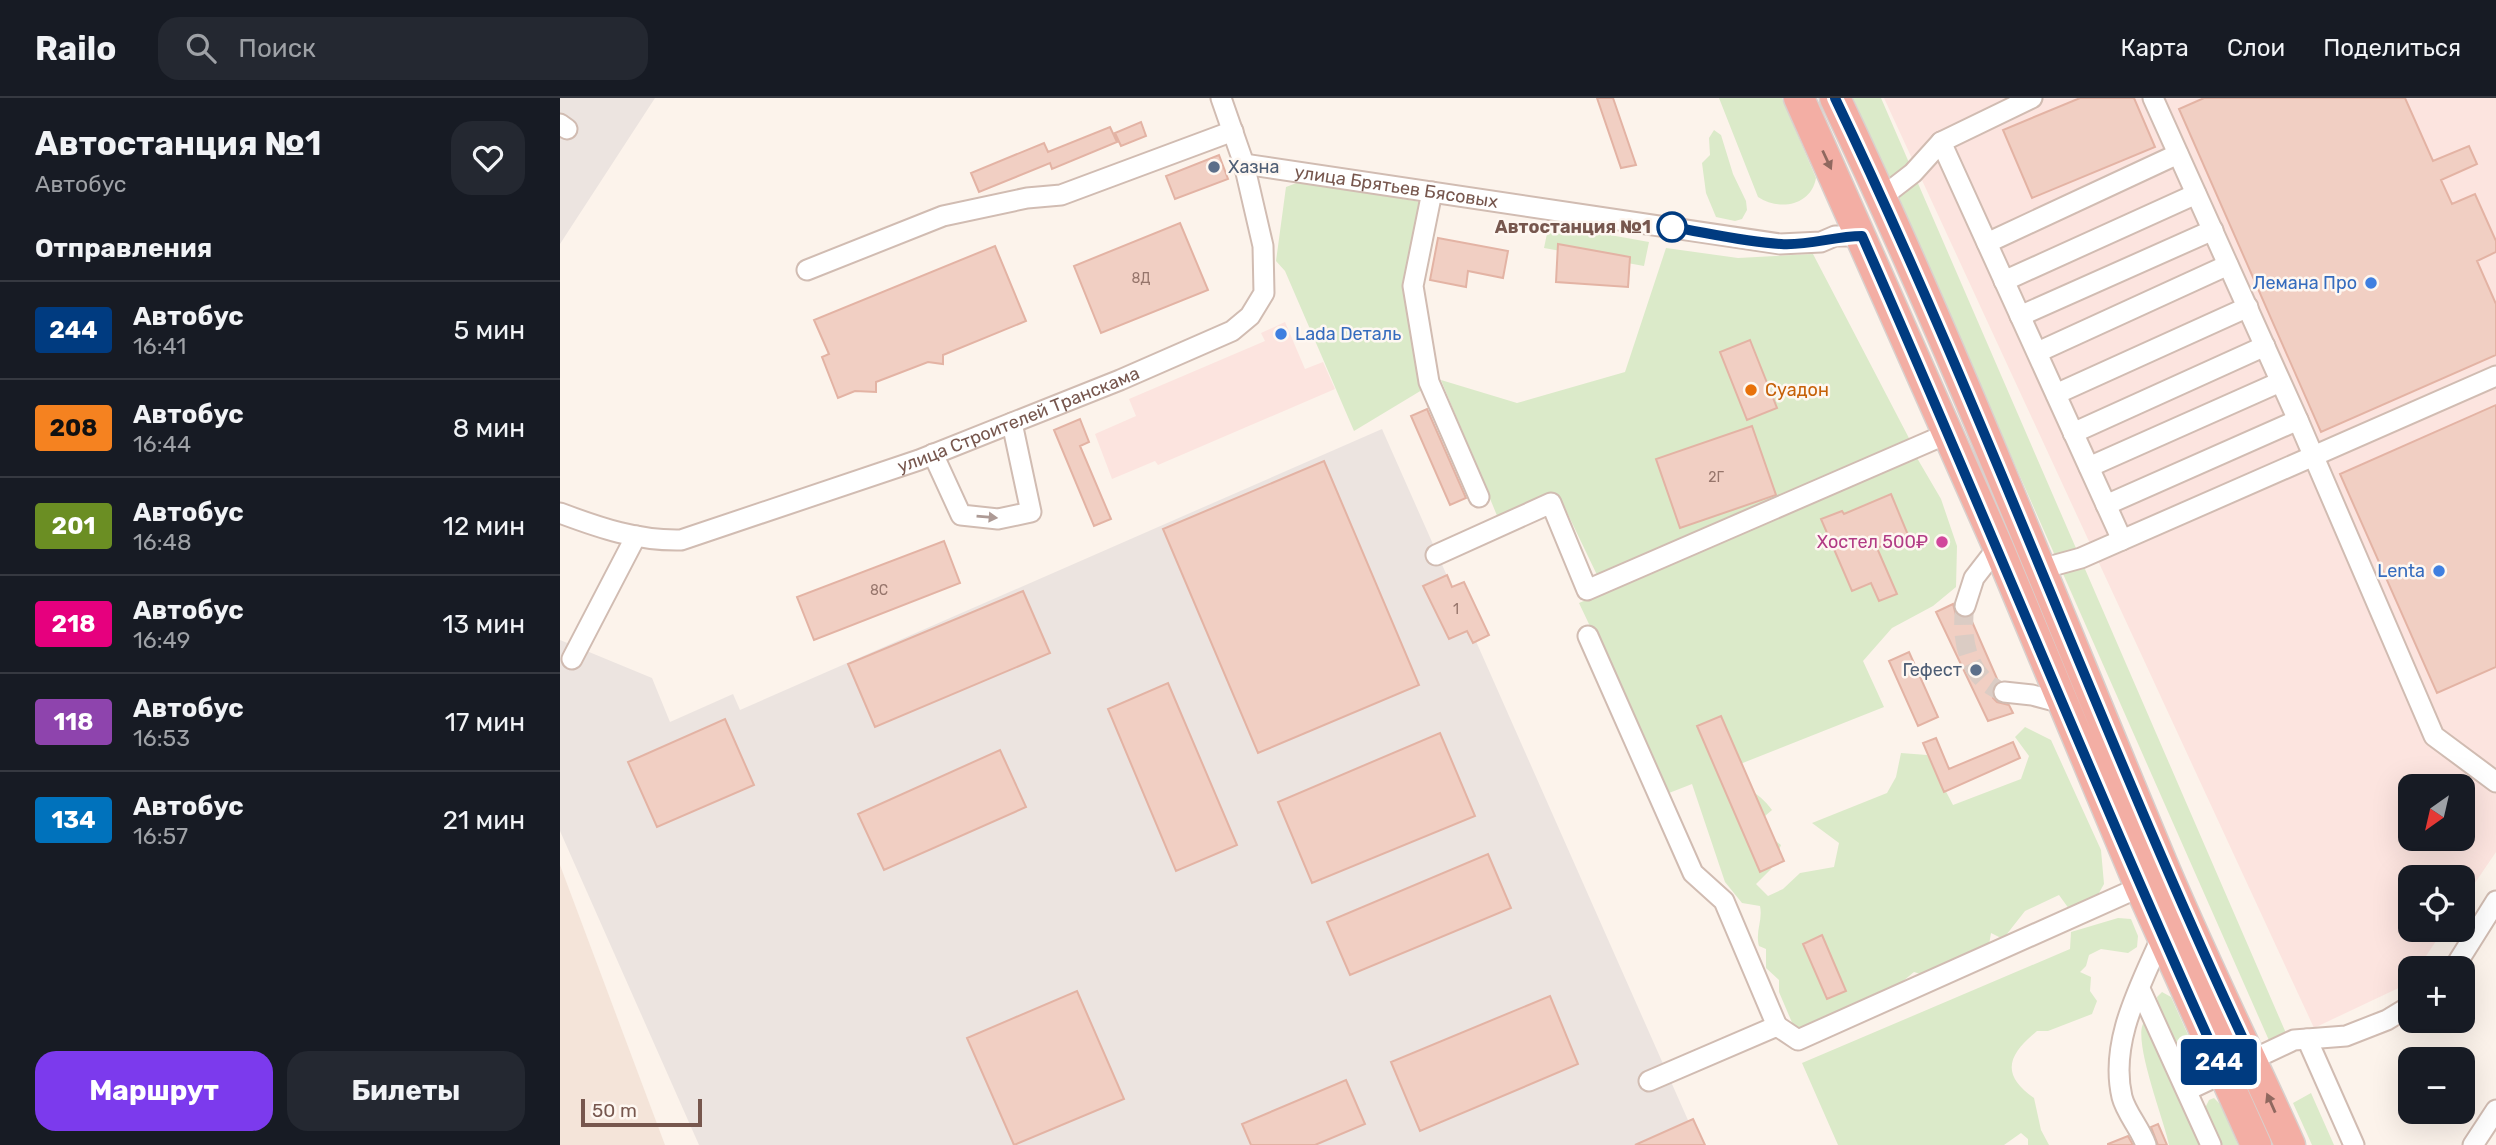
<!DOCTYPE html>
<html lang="ru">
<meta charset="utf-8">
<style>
:root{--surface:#171b24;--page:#242831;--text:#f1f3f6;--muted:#9ea1a6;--line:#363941;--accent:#7c3aed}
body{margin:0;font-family:Rubik,sans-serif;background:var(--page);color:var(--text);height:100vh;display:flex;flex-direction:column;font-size:26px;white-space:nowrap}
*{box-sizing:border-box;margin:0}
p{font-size:23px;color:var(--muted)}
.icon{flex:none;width:38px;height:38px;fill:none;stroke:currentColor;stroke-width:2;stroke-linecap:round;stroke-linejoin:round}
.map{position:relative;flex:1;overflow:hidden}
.side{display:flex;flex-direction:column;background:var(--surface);width:560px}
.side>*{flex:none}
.badge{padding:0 14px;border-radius:5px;font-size:24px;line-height:46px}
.needle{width:46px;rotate:214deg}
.tools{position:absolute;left:1838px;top:676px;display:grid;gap:14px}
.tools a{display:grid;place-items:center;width:77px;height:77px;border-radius:14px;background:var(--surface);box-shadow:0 7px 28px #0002;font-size:35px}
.scale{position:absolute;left:21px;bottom:18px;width:121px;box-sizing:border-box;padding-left:7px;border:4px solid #77574e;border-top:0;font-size:19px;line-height:24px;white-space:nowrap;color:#77574e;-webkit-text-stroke:5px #fef7f1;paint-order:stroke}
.map>.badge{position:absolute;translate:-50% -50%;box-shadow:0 0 0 4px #fff}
h2{padding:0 35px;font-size:26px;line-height:63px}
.round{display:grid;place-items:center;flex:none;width:74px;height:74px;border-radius:21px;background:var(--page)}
.head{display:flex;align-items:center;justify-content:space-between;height:119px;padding:0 35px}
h1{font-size:33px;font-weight:700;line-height:52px}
.action{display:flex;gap:14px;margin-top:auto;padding:14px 35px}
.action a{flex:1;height:80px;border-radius:21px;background:var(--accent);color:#fff;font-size:28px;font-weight:700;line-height:80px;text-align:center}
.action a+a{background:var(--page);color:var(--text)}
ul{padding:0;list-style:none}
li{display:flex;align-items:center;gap:21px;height:98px;padding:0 35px;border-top:2px solid var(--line)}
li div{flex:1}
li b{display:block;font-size:26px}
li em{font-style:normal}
li .badge{min-width:77px;font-weight:700;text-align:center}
header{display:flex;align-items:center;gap:42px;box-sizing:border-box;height:98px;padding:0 35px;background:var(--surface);border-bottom:2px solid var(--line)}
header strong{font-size:33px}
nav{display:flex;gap:38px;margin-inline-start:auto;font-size:24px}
.search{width:490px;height:63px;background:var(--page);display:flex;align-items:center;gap:18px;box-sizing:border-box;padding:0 24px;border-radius:21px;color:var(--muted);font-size:26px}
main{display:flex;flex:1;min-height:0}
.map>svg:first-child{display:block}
.residential{fill:#f4e4d9}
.commercial{fill:#fce4df;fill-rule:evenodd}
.industrial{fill:#ece4e0}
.green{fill:#dbeac9}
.building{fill:#f1cfc3;stroke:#e3b3a4;stroke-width:2}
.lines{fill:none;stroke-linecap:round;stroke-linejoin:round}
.minor-tunnel{stroke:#dbccc4;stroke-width:19;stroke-dasharray:19 10;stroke-linecap:butt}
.minor-casing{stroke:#d1bcb2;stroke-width:23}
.highway-casing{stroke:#d9d0cd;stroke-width:33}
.minor{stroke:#fff;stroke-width:19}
.highway{stroke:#f3aea4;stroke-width:30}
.oneway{fill:#90685f}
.oneway2{fill:#ad9a95}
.line-casing{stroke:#fff;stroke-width:16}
.line{stroke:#003b80;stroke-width:10}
.service-dot{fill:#5c6f8a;stroke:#fef7f1;stroke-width:2.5}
.stop-dot{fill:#fff;stroke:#003b80;stroke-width:3.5}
.shop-dot{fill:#3f7fe0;stroke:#fef7f1;stroke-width:2.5}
.food-dot{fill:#e8710a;stroke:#fef7f1;stroke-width:2.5}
.hotel-dot{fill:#d1479c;stroke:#fef7f1;stroke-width:2.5}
.labels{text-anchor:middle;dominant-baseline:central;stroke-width:5;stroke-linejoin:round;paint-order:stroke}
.number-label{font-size:14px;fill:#96756b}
.service-label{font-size:18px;fill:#4e5e75;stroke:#fef7f1;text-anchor:start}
.street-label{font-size:18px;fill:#77574e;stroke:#fef7f1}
.stop-label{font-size:18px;font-weight:bold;fill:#77574e;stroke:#fef7f1;text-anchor:end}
.shop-label{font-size:18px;fill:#366cbe;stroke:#fef7f1;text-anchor:end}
.food-label{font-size:18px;fill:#c56008;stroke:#fef7f1;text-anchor:start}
.hotel-label{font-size:18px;fill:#b23c85;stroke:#fef7f1;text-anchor:end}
</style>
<header>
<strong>Railo</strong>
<div class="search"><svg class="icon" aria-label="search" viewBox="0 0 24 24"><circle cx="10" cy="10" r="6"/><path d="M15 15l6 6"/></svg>Поиск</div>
<nav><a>Карта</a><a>Слои</a><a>Поделиться</a></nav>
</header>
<main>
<section class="side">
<div class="head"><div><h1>Автостанция №1</h1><p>Автобус</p></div><a class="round"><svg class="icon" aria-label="heart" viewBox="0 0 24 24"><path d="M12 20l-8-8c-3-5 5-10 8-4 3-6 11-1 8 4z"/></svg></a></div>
<h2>Отправления</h2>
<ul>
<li><span class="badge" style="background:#003b80;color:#fff">244</span><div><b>Автобус</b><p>16:41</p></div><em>5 мин</em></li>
<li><span class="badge" style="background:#f58220;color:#111">208</span><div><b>Автобус</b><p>16:44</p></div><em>8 мин</em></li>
<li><span class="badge" style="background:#6b8e23;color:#fff">201</span><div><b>Автобус</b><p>16:48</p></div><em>12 мин</em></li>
<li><span class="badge" style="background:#e6007e;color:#fff">218</span><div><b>Автобус</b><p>16:49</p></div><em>13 мин</em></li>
<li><span class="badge" style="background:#8e44ad;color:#fff">118</span><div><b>Автобус</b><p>16:53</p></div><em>17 мин</em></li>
<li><span class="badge" style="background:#0072bc;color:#fff">134</span><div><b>Автобус</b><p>16:57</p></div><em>21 мин</em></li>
</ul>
<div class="action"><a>Маршрут</a><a>Билеты</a></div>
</section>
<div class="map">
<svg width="1936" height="1047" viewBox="0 0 1936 1047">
<rect width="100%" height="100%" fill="#fcf3eb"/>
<path class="residential" d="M0 767 105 1047H0Z"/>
<path class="commercial" d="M1324 0H1936V754L1902 804V779H1850V831H1884L1858 870H1850L1847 886 1754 930ZM1850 688H1902V740H1850Z
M725 224 745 271 763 264 775 291 598 367 595 363 552 381 535 336 576 318 569 301 705 243 701 235Z"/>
<path class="industrial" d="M0 0H95L0 146Z
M822 331 1139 1047H139L0 733V542L92 580 110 624 173 596 180 612Z"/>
<path class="green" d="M1159 0H1222L1256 80C1251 108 1219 113 1198 99Z
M1293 0H1321L1732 949 1715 956Z
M1154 32 1161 37 1173 76 1186 103 1187 112 1182 121 1175 123 1156 119 1146 95 1142 65 1150 57 1149 40Z
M739 84 861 104 862 292 794 333 725 173 716 163 726 89Z
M989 126 1089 144 1084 168 984 150Z
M1106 150 1178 160 1253 156 1351 344 1038 479 1002 404 991 396 938 420 881 282 957 305 1065 274Z
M1357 360 1381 401 1397 448 1396 489 1373 508 1332 530 1303 563 1324 609 1165 672C1181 690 1198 692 1212 712L1198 724 1200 731 1221 747 1211 771 1196 786 1208 798 1223 791 1240 775 1274 769 1279 745 1252 725 1327 695 1336 679 1341 655 1367 657 1393 707 1461 681 1469 658 1455 639 1465 629 1491 642 1541 752 1544 786 1535 802 1512 815 1499 797 1465 813 1443 841 1431 835 1429 847 1370 879 1354 874 1326 897 1236 934 1219 894V882L1206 870V851L1199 848C1195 833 1203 823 1200 808L1182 805 1165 784 1132 686 1109 695 1019 505Z
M1558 820 1571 821 1578 838 1577 849 1568 855 1541 851 1529 857 1526 868 1520 874 1531 879 1530 893 1537 903 1532 916 1488 933H1477C1448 957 1440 976 1474 1000L1481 1032 1489 1047H1468V1041L1461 1035 1444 1047H1278L1242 965 1510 851 1511 834Z
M1602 894 1611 899 1638 959 1642 979 1635 984C1619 969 1600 921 1597 899Z
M1585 923 1641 1047H1609C1605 1024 1570 937 1585 923Z
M1751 995 1774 1047H1752L1733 1005Z
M1654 1000 1661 1007 1678 1047H1660L1645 1010 1649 1002Z"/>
<path class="building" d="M1037 0H1053L1076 67 1061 70Z
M1520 0H1574L1595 49 1472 100 1443 32Z
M1644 0H1845L1873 63 1909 48 1917 66 1881 82 1892 106 1915 96 1936 143V154L1917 163 1936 206V257L1761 334 1619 11Z
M581 24 586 38 561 48 555 35Z
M550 29 557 44 492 71 490 65 419 94 411 75 484 45 488 54Z
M659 57 668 81 615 101 606 78Z
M620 125 648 192 541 235 514 168Z
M878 140 948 153 943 180 908 173 906 189 870 182Z
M998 146 1070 159 1068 189 996 184Z
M435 148 466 223 383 257V266L368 264 316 284V294L295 293 278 300 262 259 269 256 254 222Z
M1190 242 1217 310 1187 322 1160 254Z
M1936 307V569L1877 595 1780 376Z
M867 311 906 400 890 407 851 318Z
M520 321 529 344 520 348 551 421 534 428 494 332Z
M1192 328 1216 397 1120 430 1096 361Z
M764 363 859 587 698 655 603 431Z
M1331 396 1348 437 1317 450 1337 496 1319 503 1311 485 1292 493 1261 421 1282 413 1284 416Z
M384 443 400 485 254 542 237 499Z
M887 477 892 489 904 484 929 537 913 545 907 533 889 541 863 488Z
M463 493 490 555 315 629 288 566Z
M1393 506 1396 517 1410 519 1438 583 1432 592 1433 600 1437 604 1449 607 1453 615 1428 623 1376 514Z
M1349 554 1378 619 1358 628 1329 563Z
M608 585 677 747 616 773 548 611Z
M1161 618 1224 763 1200 774 1137 628Z
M165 621 194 687 97 729 68 664Z
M880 635 915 718 752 785 718 704Z
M1376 640 1389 671 1453 644 1460 660 1384 694 1363 645Z
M440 652 466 709 324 772 298 716Z
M928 756 951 810 790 877 767 824Z
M1262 837 1286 893 1267 901 1243 846Z
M517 893 564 1001 454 1047 407 940Z
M990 898 1018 966 860 1033 831 964Z
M786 982 805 1026 755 1047H691L682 1026Z
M1133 1021 1145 1047H1075Z
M1598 1026 1607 1047H1598L1591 1029Z
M1568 1038 1573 1047H1548V1046Z"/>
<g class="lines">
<path class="minor-tunnel" d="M1405 508C1400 541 1408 582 1444 594"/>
<g class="minor-casing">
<g id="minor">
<path d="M1593 0 1738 322 1874 638 1936 684"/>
<path d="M0 26 7 31"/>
<path d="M1381 44 1562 442"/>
<path id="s1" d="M684 66 1220 146 1261 144 1275 138H1302"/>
<path d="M872 94 853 188 869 284 919 399"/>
<path d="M1322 99 1353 75 1381 44 1472 0"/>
<path d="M1427 145 1618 56"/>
<path d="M247 172 383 118 467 100 501 97 673 33"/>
<path d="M1444 183 1636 96"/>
<path d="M1460 218 1653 132"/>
<path d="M1478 254 1668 167"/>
<path d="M1496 296 1688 209"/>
<path d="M1513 335 1705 248"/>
<path d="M373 356 401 417 438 421 471 414 452 325"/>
<path d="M1529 369 1720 284"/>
<path d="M1546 407 1738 322"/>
<path id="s2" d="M0 415C40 430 78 443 121 442L359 362 560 282 672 233 690 218 704 195 703 148 684 66 661 0"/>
<path d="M876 457 991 405 1027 492 1389 335"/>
<path d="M1481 471 1521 460 1936 278"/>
<path d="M1405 508 1414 480 1438 449"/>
<path d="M1028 538 1133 775 1164 803 1217 928"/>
<path d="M12 561 76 438"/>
<path d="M1444 594 1472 597 1502 605"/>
<path d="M1894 870 1936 803"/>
<path d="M1580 891 1651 1047"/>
<path d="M1747 941 1794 1047"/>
<path d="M1089 983 1217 928 1238 942 1580 789"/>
<path d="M1628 992 1734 942 1786 938 1827 922 1850 908"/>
<path d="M1586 1047C1580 1030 1566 1015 1562 999 1549 943 1581 887 1602 838"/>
<path d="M1913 1047 1936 1012"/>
</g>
</g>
<g class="highway-casing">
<path id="highway" d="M1239 0 1438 449 1580 789 1696 1047
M1275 0C1394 250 1495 509 1602 765 1642 860 1688 953 1730 1047"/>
</g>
<use href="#minor" class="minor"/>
<use href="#highway" class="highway"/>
</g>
<defs><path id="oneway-solid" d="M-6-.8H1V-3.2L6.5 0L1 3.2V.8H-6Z" transform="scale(1.75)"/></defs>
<g class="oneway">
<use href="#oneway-solid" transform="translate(1267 62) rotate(65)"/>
<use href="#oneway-solid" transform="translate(1711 1005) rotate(-114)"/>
</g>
<use class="oneway2" href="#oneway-solid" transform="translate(427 419) rotate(5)"/>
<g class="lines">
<g class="line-casing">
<path id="line" d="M1112 129C1148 135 1185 144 1221 146 1249 148 1274 138 1302 138 1425 416 1538 698 1664 975L1693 962C1544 646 1426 315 1275 0"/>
</g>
<use href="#line" class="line"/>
</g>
<g class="service-dot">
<circle cx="654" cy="69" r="7"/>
<circle cx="1416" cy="572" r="7"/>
</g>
<circle class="stop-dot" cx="1112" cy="129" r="14"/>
<g class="shop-dot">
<circle cx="1811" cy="185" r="7"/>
<circle cx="721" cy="236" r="7"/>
<circle cx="1879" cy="473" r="7"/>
</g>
<circle class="food-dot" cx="1191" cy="292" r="7"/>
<circle class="hotel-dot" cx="1382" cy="444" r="7"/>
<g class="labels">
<g class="number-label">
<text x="581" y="180">8Д</text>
<text x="1156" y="379">2Г</text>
<text x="319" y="492">8C</text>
<text x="896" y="511">1</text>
</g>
<g class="service-label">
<text x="668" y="69">Хазна</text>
<text x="1402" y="572" text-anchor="end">Гефест</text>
</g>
<g class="street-label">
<text stroke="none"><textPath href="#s1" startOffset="154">улица Брятьев Бясовых</textPath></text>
<text stroke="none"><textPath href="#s2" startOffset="483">улица Строителей Транскама</textPath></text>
</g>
<g class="stop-label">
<text x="1091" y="129">Автостанция №1</text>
</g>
<g class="shop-label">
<text x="1797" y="185">Лемана Про</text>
<text x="735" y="236" text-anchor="start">Lada Dеталь</text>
<text x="1865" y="473">Lenta</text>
</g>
<g class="food-label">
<text x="1205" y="292">Суадон</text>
</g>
<g class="hotel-label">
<text x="1368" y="444">Хостел 500₽</text>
</g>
</g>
</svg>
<div class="tools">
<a><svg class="needle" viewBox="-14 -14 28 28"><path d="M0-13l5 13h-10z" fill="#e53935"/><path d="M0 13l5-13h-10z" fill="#9ea1a6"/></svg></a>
<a><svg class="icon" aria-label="locate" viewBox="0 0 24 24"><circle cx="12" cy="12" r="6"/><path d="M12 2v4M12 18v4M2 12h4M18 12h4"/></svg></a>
<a>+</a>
<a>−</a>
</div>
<div class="scale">50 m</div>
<b class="badge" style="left:1659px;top:964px;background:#003b80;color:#fff">244</b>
</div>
</main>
